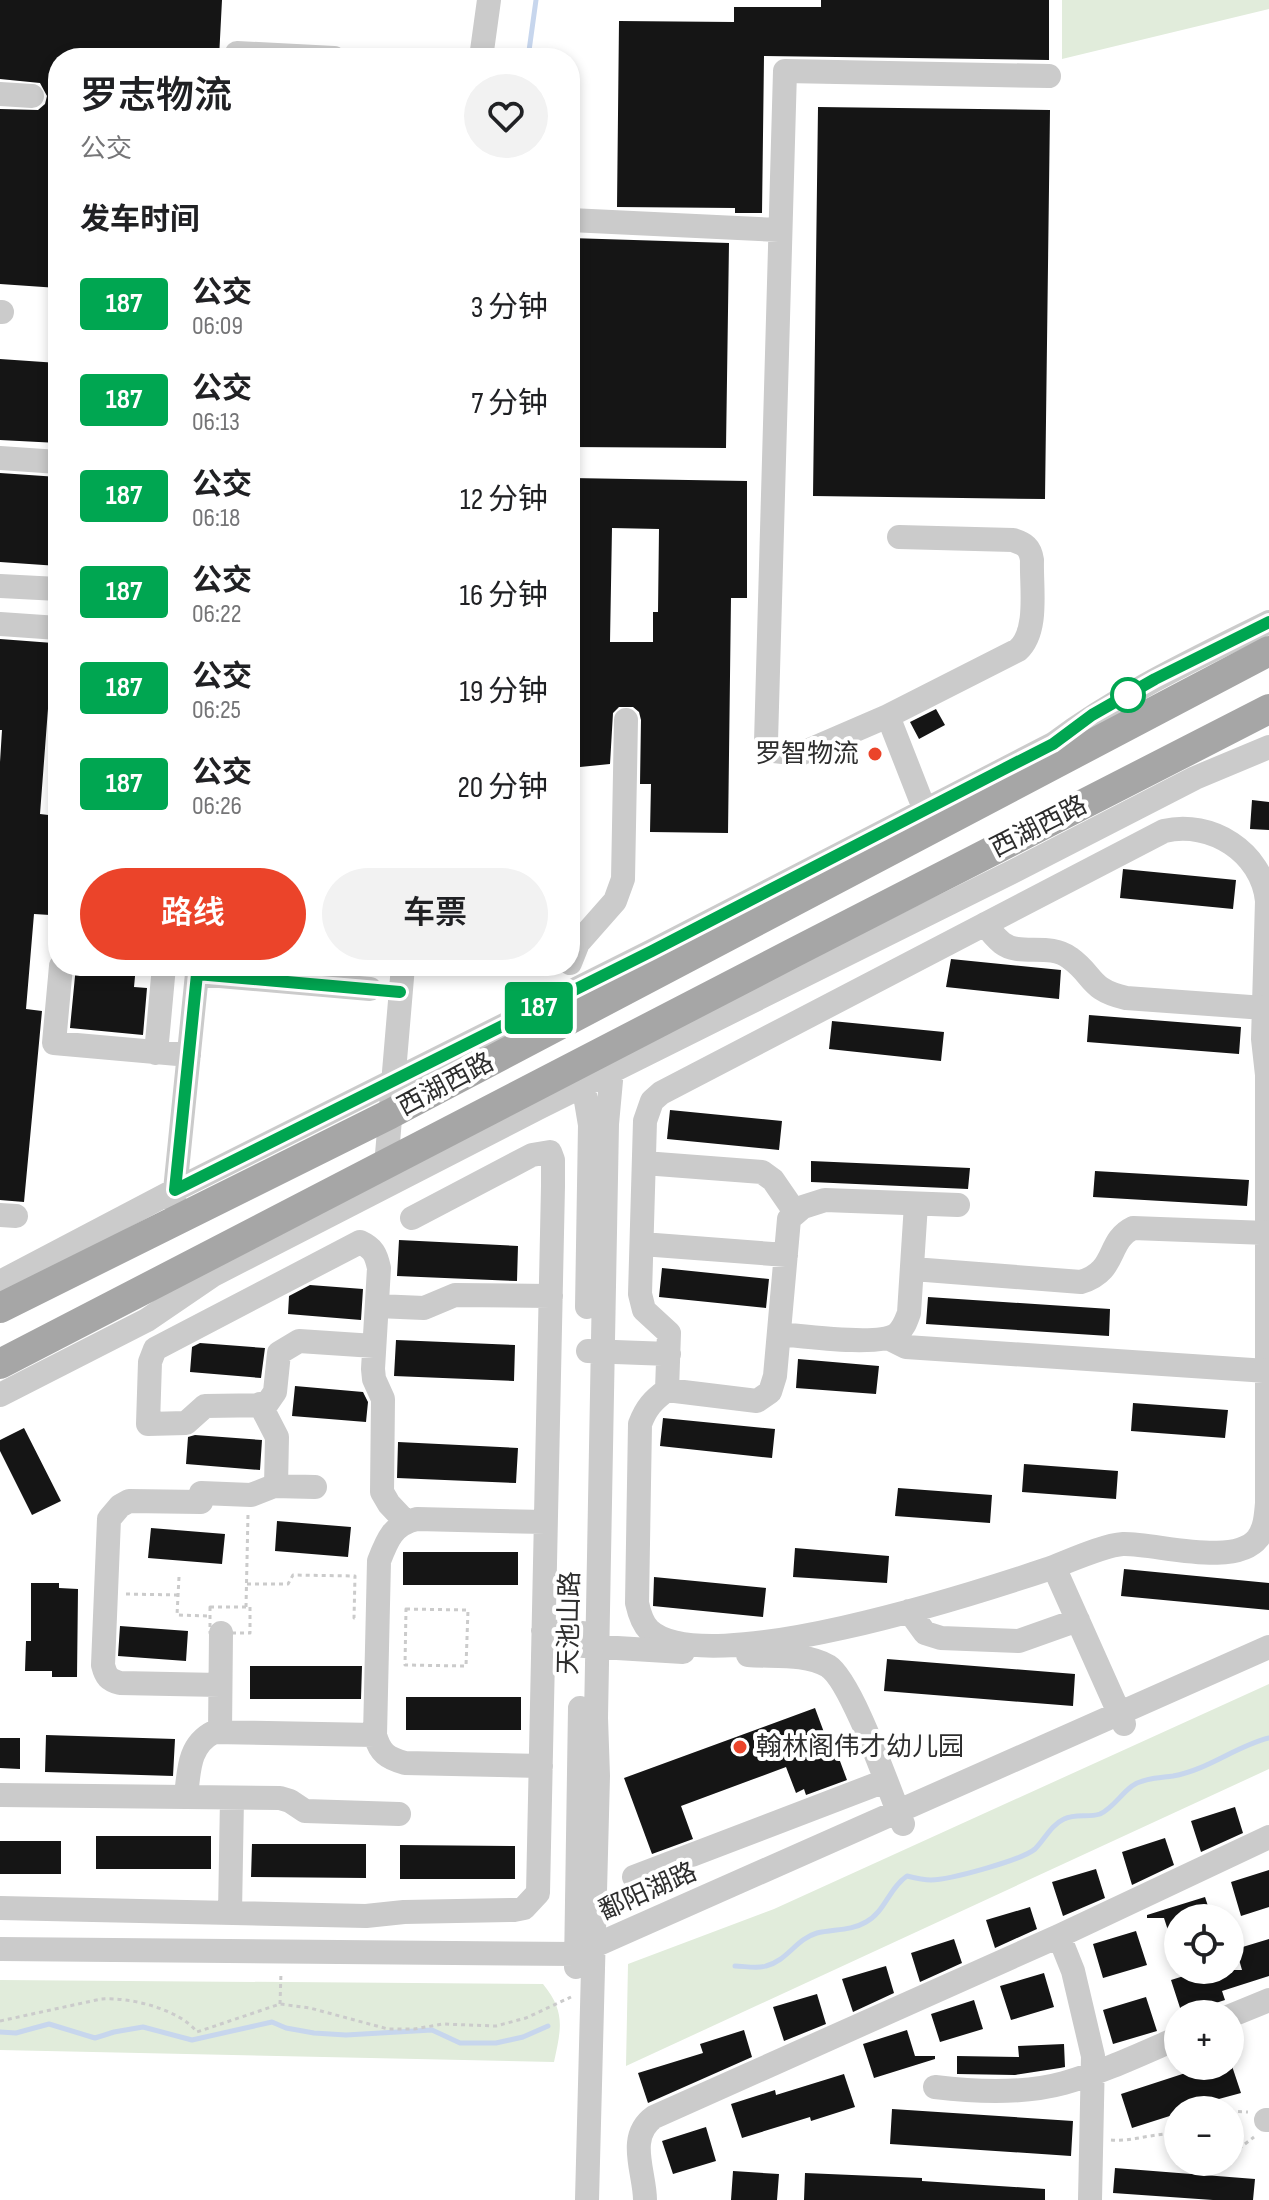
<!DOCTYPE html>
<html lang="zh">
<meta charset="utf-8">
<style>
:root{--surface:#fff;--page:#f2f2f2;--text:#202124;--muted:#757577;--accent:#eb442a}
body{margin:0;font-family:"Sofia Sans Condensed","Noto Sans SC",sans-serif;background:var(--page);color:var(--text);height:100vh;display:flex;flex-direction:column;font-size:30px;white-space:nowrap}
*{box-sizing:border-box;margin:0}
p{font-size:26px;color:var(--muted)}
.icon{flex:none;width:44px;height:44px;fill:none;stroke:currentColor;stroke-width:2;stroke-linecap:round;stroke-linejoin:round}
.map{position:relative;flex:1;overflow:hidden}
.panel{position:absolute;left:48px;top:48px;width:532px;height:928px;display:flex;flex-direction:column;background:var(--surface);border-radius:32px;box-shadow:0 4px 12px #0003}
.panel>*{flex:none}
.badge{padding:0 16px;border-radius:6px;font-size:28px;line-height:52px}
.buttons{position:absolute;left:1164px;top:1904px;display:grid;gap:16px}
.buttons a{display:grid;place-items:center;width:80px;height:80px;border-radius:50%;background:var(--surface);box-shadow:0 4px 12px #0003;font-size:40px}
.map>.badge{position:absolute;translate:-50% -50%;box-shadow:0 0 0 4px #fff}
h2{padding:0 32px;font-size:30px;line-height:72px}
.round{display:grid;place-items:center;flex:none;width:84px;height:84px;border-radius:42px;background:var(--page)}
.summary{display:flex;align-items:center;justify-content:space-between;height:136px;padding:0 32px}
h1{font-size:38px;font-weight:600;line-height:60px}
.cta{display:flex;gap:16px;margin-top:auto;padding:16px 32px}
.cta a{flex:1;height:92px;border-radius:48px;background:var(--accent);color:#fff;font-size:32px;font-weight:600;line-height:92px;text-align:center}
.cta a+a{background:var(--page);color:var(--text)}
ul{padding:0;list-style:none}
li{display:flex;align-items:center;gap:24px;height:96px;padding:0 32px}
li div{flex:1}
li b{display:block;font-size:30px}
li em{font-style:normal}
li .badge{min-width:88px;font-weight:700;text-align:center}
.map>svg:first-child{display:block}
.green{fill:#e1ecdb}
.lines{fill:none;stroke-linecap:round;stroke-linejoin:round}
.stream{stroke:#c7d6ed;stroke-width:5}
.building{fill:#151515;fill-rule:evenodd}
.path{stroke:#cbcbcb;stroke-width:3;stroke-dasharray:4 4;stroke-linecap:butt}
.minor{stroke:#cbcbcb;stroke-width:24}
.major{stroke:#a6a6a6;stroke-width:30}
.line-casing{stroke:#fff;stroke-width:18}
.line{stroke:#00a651;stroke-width:12}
.stop-dot{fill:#fff;stroke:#00a651;stroke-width:4}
.poi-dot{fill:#eb442a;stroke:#fff;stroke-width:3}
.labels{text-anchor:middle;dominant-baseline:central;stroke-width:8;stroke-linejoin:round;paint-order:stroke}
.poi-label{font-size:26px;fill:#2e2e2e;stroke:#fff;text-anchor:end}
.street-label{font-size:26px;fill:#2e2e2e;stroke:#fff}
</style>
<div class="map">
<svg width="1269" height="2200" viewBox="0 0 1269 2200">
<rect width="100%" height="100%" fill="#fff"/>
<path class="green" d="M1062 0H1269V9L1062 59Z
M1269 1684V1769L626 2066 628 1964 774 1909Z
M0 1980 543 1984C566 2012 561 2029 554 2062L0 2050Z"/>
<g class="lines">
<path class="stream" d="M528 58 536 0
M735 1966C744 1966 757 1969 766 1966 787 1961 796 1939 817 1933 833 1929 851 1931 866 1922 885 1912 889 1888 907 1876 915 1878 923 1880 931 1880 949 1880 1022 1860 1035 1849 1045 1839 1051 1825 1064 1819 1076 1813 1088 1818 1100 1814 1113 1808 1121 1794 1132 1786 1144 1778 1159 1778 1173 1776 1208 1770 1236 1746 1269 1738
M0 2032 16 2033 49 2024 95 2038 114 2032 143 2027 192 2040 272 2022 286 2028 314 2033 346 2035 432 2030 460 2043H496L523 2037 548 2026"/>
</g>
<path class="building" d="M0 0H222L219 58H58V288L0 284V109L38 110 45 104 47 96 40 83 0 79Z
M821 0H1049V60L764 56 762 213H735V208L617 207 619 21 734 22V7H821Z
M818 107 1050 110 1045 499 813 496Z
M570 238 729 243 726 448 570 447Z
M0 359 58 363V443L0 440Z
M0 473 58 477V566L0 562Z
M571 478 747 481V598H731L728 833 650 832 651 784H640L641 720 639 712 633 707H619L613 713 610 764 570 768ZM612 528 659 529 658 612H653V642H610Z
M0 639 53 643 40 814 57 816 50 915 34 914 26 1009 42 1011 24 1202 0 1200V762L2 730H0Z
M936 709 945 725 919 739 910 722Z
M1252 800 1269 802V830L1250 829Z
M1123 869 1236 880 1233 909 1120 898Z
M951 959 1061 970 1059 999 946 987Z
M76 966H136L134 987 147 988 143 1035 70 1028Z
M1089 1015 1241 1027 1239 1054 1087 1042Z
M832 1021 944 1032 941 1061 829 1049Z
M670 1110 782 1121 779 1150 667 1139Z
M811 1161 970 1168 968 1189 811 1182Z
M1095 1171 1249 1180 1247 1206 1093 1197Z
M399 1240 518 1246 517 1281 397 1276Z
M662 1268 769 1279 766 1308 659 1297Z
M310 1285 363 1289 361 1320 288 1314 289 1296Z
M928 1297 1110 1309 1109 1336 926 1324Z
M396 1340 515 1345 514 1381 394 1376Z
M200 1343 265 1348 261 1378 190 1372 192 1347Z
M798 1359 879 1366 876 1394 796 1388Z
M295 1386 363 1392 368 1402 366 1422 292 1416Z
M1133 1403 1228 1410 1225 1438 1131 1431Z
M663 1418 775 1429 772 1458 660 1446Z
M24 1428 61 1501 32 1515 0 1451V1440Z
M195 1435 262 1440 260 1470 186 1464 188 1437Z
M398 1442 518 1448 516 1483 397 1478Z
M1024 1464 1118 1471 1116 1499 1022 1492Z
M898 1488 992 1495 990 1523 895 1516Z
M277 1521 351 1527 348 1557 275 1551Z
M151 1528 225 1534 222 1564 148 1558Z
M795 1548 889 1556 887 1583 793 1577Z
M403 1552H518V1585H403Z
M1124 1569 1269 1583V1610L1121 1596Z
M654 1577 766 1588 763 1617 653 1606Z
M31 1583H59V1588L78 1589 77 1677H52V1671H25L26 1641H31Z
M120 1626 188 1631 186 1661 118 1656Z
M887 1659 1075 1674 1073 1706 884 1691Z
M250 1666H362L361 1699H250Z
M406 1697H521V1730H406Z
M815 1708 832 1754 837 1753 847 1780 806 1795 804 1789 796 1793 786 1767 681 1806 693 1839 652 1854 624 1778Z
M46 1735 175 1739 173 1776 45 1772Z
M0 1738H20V1769L0 1768Z
M1235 1807 1243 1833 1201 1852 1191 1821Z
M96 1836H211V1869H96Z
M1165 1838 1174 1865 1132 1885 1122 1852Z
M0 1841H61V1874H0Z
M252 1844H366V1878L251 1877Z
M400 1845 515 1846V1879H400Z
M1096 1869 1105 1898 1063 1916 1052 1882Z
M1269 1870V1907L1241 1916 1231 1882Z
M1205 1897 1212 1918H1178V1952H1175L1164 1918H1147V1915Z
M1030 1907 1037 1929 995 1948 986 1920Z
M1136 1931 1147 1965 1103 1978 1093 1944Z
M954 1939 962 1963 920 1982 911 1953Z
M1269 1939V1976L1222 1991 1225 2000 1182 2014 1171 1980 1203 1970H1242L1236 1949Z
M886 1966 894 1993 853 2012 842 1979Z
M1044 1973 1054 2007 1011 2020 1000 1986Z
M817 1994 826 2024 784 2041 773 2007Z
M1146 1997 1157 2031 1113 2044 1103 2010Z
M974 2000 983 2029 940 2042 931 2014Z
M744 2030 752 2057 648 2103 638 2073 703 2053 700 2044Z
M907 2030 915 2056H935V2059L874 2078 863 2044Z
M1064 2044 1065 2067 1060 2068 1015 2075 957 2074V2056L1019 2057 1018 2046Z
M1207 2066H1232L1241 2093 1178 2110 1176 2114 1132 2128 1121 2094Z
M844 2074 855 2107 811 2121 810 2117 742 2138 731 2104 775 2090 776 2095Z
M892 2109 1073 2121 1071 2156 890 2144Z
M706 2127 716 2161 673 2174 662 2141Z
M1115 2168 1255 2179 1253 2200H1213L1113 2193Z
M733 2171 779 2174 777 2200H731Z
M805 2173 922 2178V2181L1045 2189V2200H804Z"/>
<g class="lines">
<path class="path" d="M179 1577 177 1615 210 1616
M247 1584H288L293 1575 355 1576 354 1618H358
M126 1594 178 1595
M210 1607H250V1633H210Z
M246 1607 248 1514
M406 1609 468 1610 466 1666 405 1665Z
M280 2004 281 1972
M0 2021 101 1999C130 1997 179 2009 197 2032L280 2004 310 2008 388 2029H414L443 2024 496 2026 526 2018 571 1997
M1230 2111 1248 2112
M1111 2140C1134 2142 1155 2132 1178 2134
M1230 2147H1241L1254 2137"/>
<path class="minor" d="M237 53 334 58
M481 58 489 0
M0 94 32 96
M570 220 779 230
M0 312H2
M0 458 58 462
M0 586 58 589
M0 624 58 628
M888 716 1018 650C1039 631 1031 587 1032 560 1030 547 1025 544 1013 540L899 537
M931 826 888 716 800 754 774 751 766 742 785 71 1049 76
M985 924C990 931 996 938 1002 943 1020 957 1049 942 1070 958 1095 976 1088 989 1126 998L1264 1008
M570 963 578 943 615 901 623 879 626 720
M61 966 54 1043 189 1055
M156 1053 164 966
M577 1074 585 1095 590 1125 587 1307
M644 1163 762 1172 773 1180 795 1212
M386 1166 403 966
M174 1200 197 974 370 989
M0 1215 16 1216
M642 1244 786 1255
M913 1269 1081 1282C1118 1271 1106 1241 1133 1228L1267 1233
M0 1282 175 1190 652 951 1053 744C1120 694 1195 659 1269 622
M377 1306 424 1308 455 1295 551 1296
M779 1334C803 1336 879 1347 897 1334 904 1328 906 1321 909 1313L916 1204
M888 1338 906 1347 1267 1371
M374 1346 299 1341 279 1353 275 1392 266 1405 205 1406 186 1423 148 1424 150 1362 155 1349 360 1242C373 1248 376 1254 379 1268L373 1369 374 1379 383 1399 382 1492 389 1504 405 1521
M588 1351 669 1354
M667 1390 669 1333 644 1310 640 1294 645 1121 652 1101 661 1093 1164 831C1211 820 1262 852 1267 901L1263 1039 1267 1075V1503C1266 1516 1265 1528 1258 1538 1235 1568 1156 1543 1123 1544 1104 1545 1067 1562 1048 1569 979 1592 705 1682 649 1630 642 1623 639 1612 637 1603L640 1424C646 1408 653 1400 667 1390L757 1401 770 1392 775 1376 789 1219 803 1207 825 1200 958 1205
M0 1395 147 1320 213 1275 538 1108 1016 870 1195 778 1269 747
M260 1404 277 1437 276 1486
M1054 1567 1124 1724
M909 1611 925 1633 941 1638 1019 1641 1078 1620
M543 1631 582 1633
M584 1646 683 1652
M748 1655C773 1657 806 1653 828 1666 852 1681 890 1793 903 1824
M220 1685 120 1683C109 1680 106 1677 103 1665L109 1519 120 1506 129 1501 201 1502V1493L251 1495 274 1486 315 1487
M220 1732 221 1633
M541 1766 405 1763C387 1758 380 1753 375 1735L379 1561C387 1540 393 1524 417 1519L545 1522
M0 1795 280 1798 290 1801 305 1811 399 1814
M186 1797C189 1771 188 1745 214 1732L375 1735
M634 1877 885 1781
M0 1908 366 1916 404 1912 514 1910 524 1908 538 1893 553 1186V1160L550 1152 532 1155 412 1218
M230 1913 232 1798
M1059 1936 1073 1971 1093 2056 1090 2200
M0 1949 576 1954 1269 1647
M576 1967 580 1708
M1230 2016 1269 2000
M935 2087C976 2092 1024 2094 1064 2083 1103 2072 1141 2054 1178 2038
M1266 2120H1269
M587 2200 598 1776 596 1718 607 1124 613 1059
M645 2200C645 2172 626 2137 654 2117L1059 1936 1269 1837"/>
<path class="major" d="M0 1308 390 1114 1269 651
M0 1364 793 953 1269 709"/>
</g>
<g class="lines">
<g class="line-casing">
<path id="line" d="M400 992 197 974 175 1190 652 951 1002 770 1053 744 1092 715 1155 679 1269 622"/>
</g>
<use href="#line" class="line"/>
</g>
<circle class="stop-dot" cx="1128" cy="695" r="16"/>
<g class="poi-dot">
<circle cx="875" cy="754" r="8"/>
<circle cx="740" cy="1747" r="8"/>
</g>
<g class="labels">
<g class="poi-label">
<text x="859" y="754">罗智物流</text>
<text x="756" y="1747" text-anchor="start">翰林阁伟才幼儿园</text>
</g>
<g class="street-label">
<text transform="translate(1039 827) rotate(-27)">西湖西路</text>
<text transform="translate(446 1085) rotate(-28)">西湖西路</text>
<text transform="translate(570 1623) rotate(-89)">天池山路</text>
<text transform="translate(648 1892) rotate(-24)">鄱阳湖路</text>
</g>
</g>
</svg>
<div class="buttons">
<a><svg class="icon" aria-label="locate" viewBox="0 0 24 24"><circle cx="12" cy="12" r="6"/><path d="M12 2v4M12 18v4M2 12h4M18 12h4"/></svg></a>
<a>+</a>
<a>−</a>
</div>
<b class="badge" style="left:539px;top:1008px;background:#00a651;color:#fff">187</b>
<section class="panel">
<div class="summary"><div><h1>罗志物流</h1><p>公交</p></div><a class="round"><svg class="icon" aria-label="heart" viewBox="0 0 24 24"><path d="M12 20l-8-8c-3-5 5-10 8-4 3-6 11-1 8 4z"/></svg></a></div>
<h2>发车时间</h2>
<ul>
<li><span class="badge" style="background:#00a651;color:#fff">187</span><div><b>公交</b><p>06:09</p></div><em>3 分钟</em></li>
<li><span class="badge" style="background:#00a651;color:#fff">187</span><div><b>公交</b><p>06:13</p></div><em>7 分钟</em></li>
<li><span class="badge" style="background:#00a651;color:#fff">187</span><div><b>公交</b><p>06:18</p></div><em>12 分钟</em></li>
<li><span class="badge" style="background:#00a651;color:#fff">187</span><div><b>公交</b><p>06:22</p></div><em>16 分钟</em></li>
<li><span class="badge" style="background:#00a651;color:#fff">187</span><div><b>公交</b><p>06:25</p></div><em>19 分钟</em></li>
<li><span class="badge" style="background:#00a651;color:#fff">187</span><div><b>公交</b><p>06:26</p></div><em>20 分钟</em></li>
</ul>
<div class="cta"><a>路线</a><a>车票</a></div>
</section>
</div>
